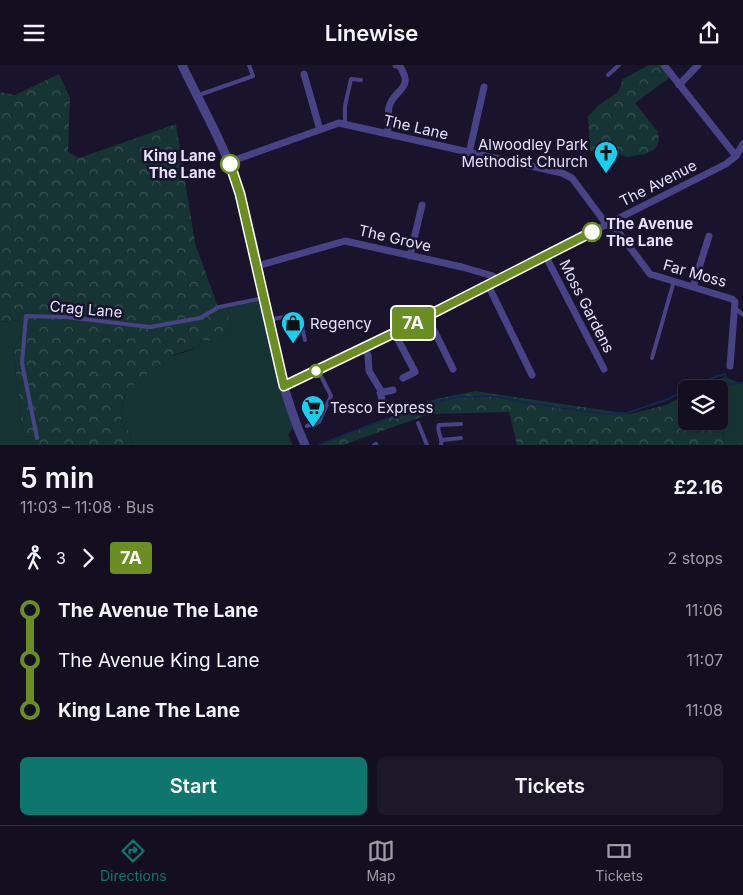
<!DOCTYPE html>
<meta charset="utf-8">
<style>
:root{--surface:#130e20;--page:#1c1729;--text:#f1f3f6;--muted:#9d9ca5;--line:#322e3e;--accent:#0f766e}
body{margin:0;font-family:Inter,sans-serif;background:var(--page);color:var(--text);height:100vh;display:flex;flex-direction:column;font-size:19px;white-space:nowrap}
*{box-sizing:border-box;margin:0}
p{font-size:16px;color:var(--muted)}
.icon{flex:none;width:28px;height:28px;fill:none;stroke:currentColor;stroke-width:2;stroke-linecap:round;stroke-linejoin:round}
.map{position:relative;height:380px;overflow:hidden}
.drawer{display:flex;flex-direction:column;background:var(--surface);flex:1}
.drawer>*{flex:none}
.badge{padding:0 10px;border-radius:4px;font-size:18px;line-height:32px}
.tools{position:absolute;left:678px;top:315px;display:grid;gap:10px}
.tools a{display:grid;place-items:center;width:50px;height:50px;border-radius:8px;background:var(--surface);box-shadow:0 1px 4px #0004,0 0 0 1px var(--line);font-size:25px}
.map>.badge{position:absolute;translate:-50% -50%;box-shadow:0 0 0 2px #fff}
.legs{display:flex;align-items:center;gap:8px;height:55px;padding:0 20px;font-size:16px}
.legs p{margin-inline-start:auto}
.overview{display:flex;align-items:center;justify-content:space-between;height:85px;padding:0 20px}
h1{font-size:28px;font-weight:600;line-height:38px}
.cta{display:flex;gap:10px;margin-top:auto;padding:10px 20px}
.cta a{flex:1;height:58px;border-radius:8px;background:var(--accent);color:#fff;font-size:20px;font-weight:600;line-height:58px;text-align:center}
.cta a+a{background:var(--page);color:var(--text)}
ul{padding:0 20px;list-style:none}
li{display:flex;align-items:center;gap:18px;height:50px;font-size:19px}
li i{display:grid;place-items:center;width:8px;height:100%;margin:0 6px;background:currentColor}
li i::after{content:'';width:12px;height:12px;margin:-6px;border:4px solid;border-radius:50%;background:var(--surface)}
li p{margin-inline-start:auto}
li:first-child i{background:linear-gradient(#0000 50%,currentColor 0)}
li:last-child i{background:linear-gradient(currentColor 50%,#0000 0)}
header{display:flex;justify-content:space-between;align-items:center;height:65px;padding:0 20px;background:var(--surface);font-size:22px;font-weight:600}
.menu{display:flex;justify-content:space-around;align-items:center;height:70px;border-top:1px solid var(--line);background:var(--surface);font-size:14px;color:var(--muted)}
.menu a{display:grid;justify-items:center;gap:2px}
.menu .on{color:var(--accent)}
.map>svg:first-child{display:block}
.forest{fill:url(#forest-crowns)}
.green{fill:#173434}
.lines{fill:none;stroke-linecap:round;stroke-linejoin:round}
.stream{stroke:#14274f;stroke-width:2}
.service{stroke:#484286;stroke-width:4}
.minor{stroke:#484286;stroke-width:7}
.tertiary{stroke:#484286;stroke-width:9}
.line-1-casing{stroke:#fff;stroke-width:11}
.line-1{stroke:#6b8e23;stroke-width:8}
.stop-1-dot{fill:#fff;stroke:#6b8e23;stroke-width:2.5}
.labels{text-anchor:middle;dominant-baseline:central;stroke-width:5;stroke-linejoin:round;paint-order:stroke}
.street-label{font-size:15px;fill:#e4e0fd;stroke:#19132b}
.poi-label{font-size:15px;fill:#e4e0fd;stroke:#19132b;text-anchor:start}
.stop-label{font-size:15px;font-weight:bold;fill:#e4e0fd;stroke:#19132b;text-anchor:end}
</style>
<header><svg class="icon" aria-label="menu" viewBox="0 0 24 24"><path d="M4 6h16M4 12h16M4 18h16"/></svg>Linewise<svg class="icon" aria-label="share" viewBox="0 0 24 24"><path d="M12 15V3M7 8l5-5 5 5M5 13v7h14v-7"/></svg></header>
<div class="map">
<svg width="743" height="380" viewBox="0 0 743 380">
<defs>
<pattern id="forest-crowns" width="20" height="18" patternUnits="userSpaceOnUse" patternTransform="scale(1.25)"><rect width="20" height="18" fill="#173434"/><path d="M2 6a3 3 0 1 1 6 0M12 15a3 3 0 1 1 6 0" fill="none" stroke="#395152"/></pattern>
</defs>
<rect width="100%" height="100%" fill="#19132b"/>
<path class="forest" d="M649 0H661L670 12 635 38 658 67 659 76 655 84 645 89 627 92 620 89 590 86 588 51 599 40 618 27 623 14Z
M59 9 70 33 68 87 79 93 176 59 195 178 218 242 228 241 231 268C224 277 214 277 203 275L197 282 170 291 163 299 155 303 146 314 125 330 122 343 121 356 129 366 132 380H37V373L23 371 13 284 24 265 22 255 0 257V27L15 30Z
M724 312 721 337 724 378H743V380H517L509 347 429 349 343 380H317L436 334 475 326 630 349 666 340 686 330V356H719V324H699Z"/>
<path class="green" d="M743 200V378H724L721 337 724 312 743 319Z
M263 232 285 339 293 363 288 370 293 380H132L129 366 121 356 122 343 128 321C139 318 144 317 148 307L163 299 164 293C176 289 196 287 203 275 214 277 224 277 231 268L228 241Z
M22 255 24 265 13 284 23 371 37 373V380H0V257Z"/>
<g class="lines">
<path class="stream" d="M689 324 715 312 725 309 726 319 743 318
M319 380 386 354 444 335 461 332 492 331 522 337 604 349 627 348 668 334 686 325"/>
<path class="service" d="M608 10 619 0
M199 30 253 11 249 0
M345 59V41L351 14 361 15
M735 243 743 250
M268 255 299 249 305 275
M652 293 674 216
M418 358 427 380
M307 361 319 357 331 331 318 305
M37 373 22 298 26 251 66 252 150 262 200 253 219 242 263 233
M442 375 461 373
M374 380 376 379
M441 380C443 373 436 366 439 360L461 359"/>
<path class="minor" d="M664 0 736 91
M304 9 320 65
M679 20 698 0
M387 69C390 60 387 51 389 42 393 24 416 25 399 0H396
M469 88 484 22
M229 97 339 58 562 108 572 113 607 160
M611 157 650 209 732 234 735 237 730 301
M545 190 604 304
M410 191 422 140
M257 201 345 176 462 202 493 211 496 216
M488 220 532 310
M693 222 709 171
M427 251 453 304
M394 267 415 307 403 313
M364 282 368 290 369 306 380 324 382 336
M284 321 394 267 726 99 736 91 743 79
M380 328 393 325"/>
<path class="tertiary" d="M182 0C202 42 226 83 240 128 265 211 269 300 305 380"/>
</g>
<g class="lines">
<g class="line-1-casing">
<path id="line-1" d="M230 99 240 129 284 321 394 268 592 167"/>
</g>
<use href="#line-1" class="line-1"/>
</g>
<defs>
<g id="church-pin" transform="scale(1.25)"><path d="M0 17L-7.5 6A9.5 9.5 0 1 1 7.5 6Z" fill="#1aceef" stroke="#19132b"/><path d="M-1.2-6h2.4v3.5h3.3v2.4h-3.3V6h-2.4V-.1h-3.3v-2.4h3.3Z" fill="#111"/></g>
<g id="shop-pin" transform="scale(1.25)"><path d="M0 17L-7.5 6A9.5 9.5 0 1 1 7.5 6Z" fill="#1aceef" stroke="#19132b"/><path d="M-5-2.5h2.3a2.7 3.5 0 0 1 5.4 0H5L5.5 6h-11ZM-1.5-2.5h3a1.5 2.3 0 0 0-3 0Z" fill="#111"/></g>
<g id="supermarket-pin" transform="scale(1.25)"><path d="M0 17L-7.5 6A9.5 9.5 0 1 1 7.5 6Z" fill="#1aceef" stroke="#19132b"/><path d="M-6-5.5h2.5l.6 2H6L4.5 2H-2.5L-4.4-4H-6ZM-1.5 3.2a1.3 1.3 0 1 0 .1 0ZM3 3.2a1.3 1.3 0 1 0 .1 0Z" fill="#111"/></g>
</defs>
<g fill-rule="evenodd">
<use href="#church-pin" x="606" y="88"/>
<use href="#shop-pin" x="293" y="258"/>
<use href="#supermarket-pin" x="313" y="342"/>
</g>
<g class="stop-1-dot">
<circle cx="230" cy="99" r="9"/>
<circle cx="592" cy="167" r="9"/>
<circle cx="316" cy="306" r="6"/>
</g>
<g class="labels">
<g class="street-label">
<text transform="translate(416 62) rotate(13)">The Lane</text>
<text transform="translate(658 118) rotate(-27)">The Avenue</text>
<text transform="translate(395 173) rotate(13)">The Grove</text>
<text transform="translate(695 208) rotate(16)">Far Moss</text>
<text transform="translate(587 241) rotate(63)">Moss Gardens</text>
<text transform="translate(86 244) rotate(5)">Crag Lane</text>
</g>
<g class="poi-label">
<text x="588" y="79" text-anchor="end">Alwoodley Park<tspan x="588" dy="17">Methodist Church</tspan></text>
<text x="310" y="258">Regency</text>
<text x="330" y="342">Tesco Express</text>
</g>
<g class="stop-label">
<text x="216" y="90">King Lane<tspan x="216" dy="17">The Lane</tspan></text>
<text x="606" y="158" text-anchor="start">The Avenue<tspan x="606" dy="17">The Lane</tspan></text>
</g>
</g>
</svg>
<div class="tools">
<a><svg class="icon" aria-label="layers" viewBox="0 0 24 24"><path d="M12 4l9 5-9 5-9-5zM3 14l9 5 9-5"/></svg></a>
</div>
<b class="badge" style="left:413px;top:258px;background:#6b8e23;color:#fff">7A</b>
</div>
<section class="drawer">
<div class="overview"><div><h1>5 min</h1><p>11:03 – 11:08 · Bus</p></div><b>£2.16</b></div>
<div class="legs"><svg class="icon" aria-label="walk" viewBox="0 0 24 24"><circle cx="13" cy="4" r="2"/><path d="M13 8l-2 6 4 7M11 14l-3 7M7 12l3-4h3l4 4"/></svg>3<svg class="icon" aria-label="forward" viewBox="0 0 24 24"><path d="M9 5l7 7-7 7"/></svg><b class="badge" style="background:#6b8e23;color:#fff">7A</b><p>2 stops</p></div>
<ul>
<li><i style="color:#6b8e23"></i><b>The Avenue The Lane</b><p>11:06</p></li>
<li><i style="color:#6b8e23"></i><span>The Avenue King Lane</span><p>11:07</p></li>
<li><i style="color:#6b8e23"></i><b>King Lane The Lane</b><p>11:08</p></li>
</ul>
<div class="cta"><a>Start</a><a>Tickets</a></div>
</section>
<nav class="menu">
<a class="on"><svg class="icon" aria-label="directions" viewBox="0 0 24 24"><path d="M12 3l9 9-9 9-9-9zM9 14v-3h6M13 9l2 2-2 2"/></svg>Directions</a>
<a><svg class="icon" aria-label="map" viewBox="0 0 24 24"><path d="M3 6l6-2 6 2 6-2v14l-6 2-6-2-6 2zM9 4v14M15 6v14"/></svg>Map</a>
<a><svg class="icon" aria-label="tickets" viewBox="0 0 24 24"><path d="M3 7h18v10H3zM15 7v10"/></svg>Tickets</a>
</nav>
